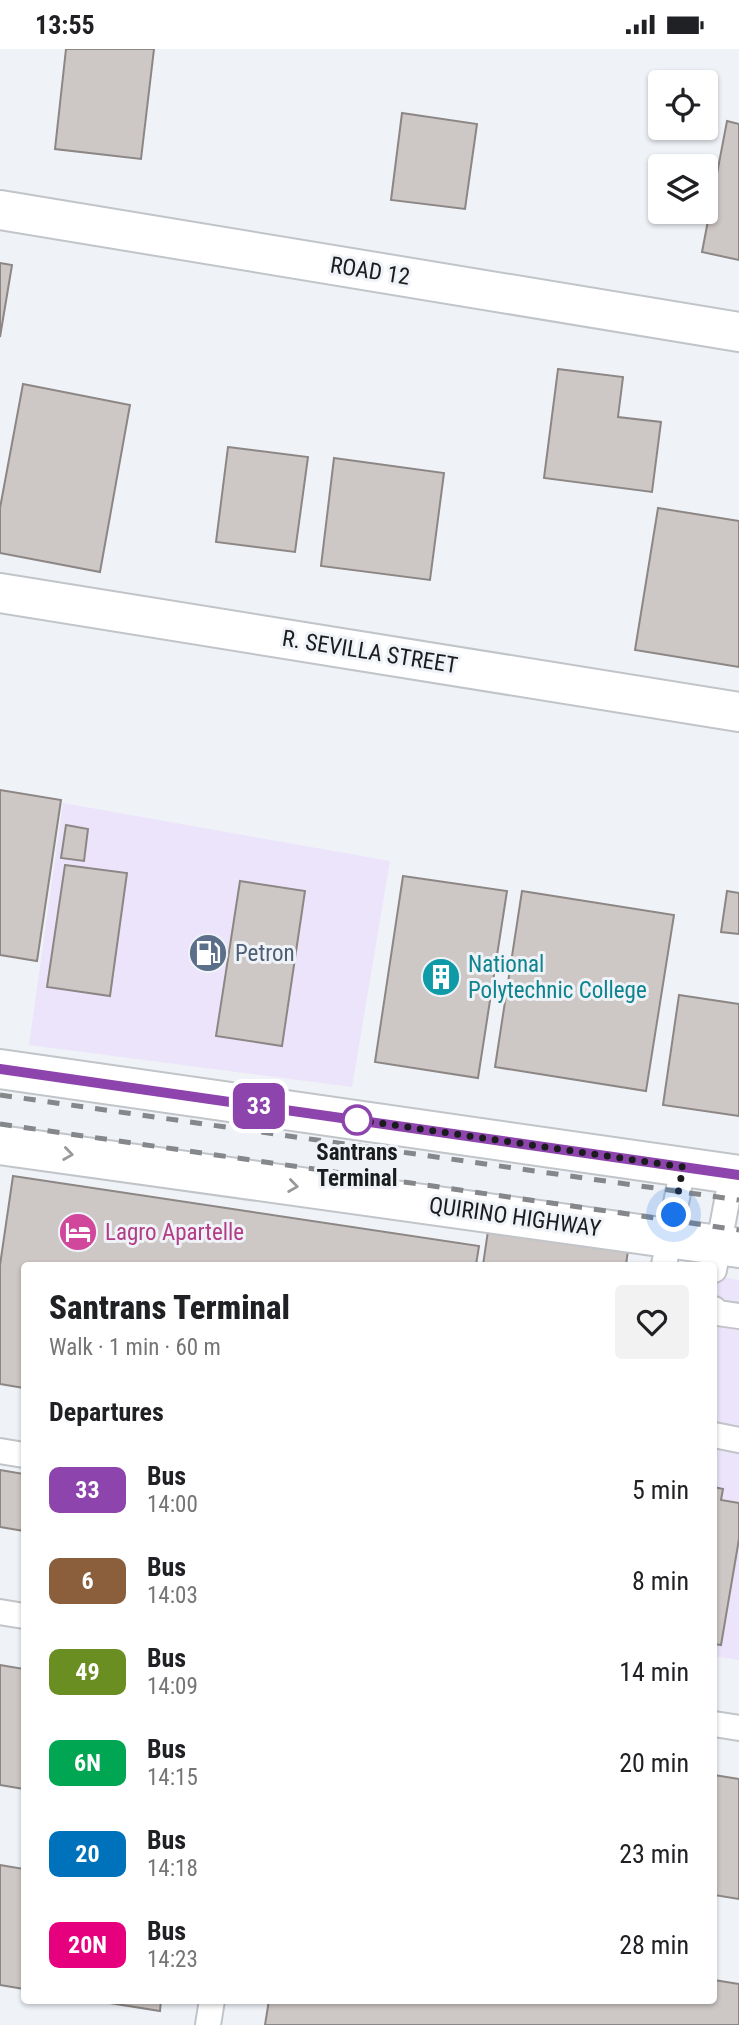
<!DOCTYPE html>
<meta charset="utf-8">
<style>
:root{--surface:#fff;--page:#f2f2f2;--text:#202124;--muted:#757577}
body{margin:0;font-family:"Roboto Condensed",sans-serif;background:var(--page);color:var(--text);height:100vh;display:flex;flex-direction:column;font-size:26px;white-space:nowrap}
*{box-sizing:border-box;margin:0}
p{font-size:23px;color:var(--muted)}
.icon{flex:none;width:38px;height:38px;fill:none;stroke:currentColor;stroke-width:2;stroke-linecap:round;stroke-linejoin:round}
.map{position:relative;flex:1;overflow:hidden}
.details{position:absolute;left:21px;top:1213px;width:696px;height:742px;display:flex;flex-direction:column;background:var(--surface);border-radius:7px;box-shadow:0 2px 5px #0004}
.details>*{flex:none}
.badge{padding:0 14px;border-radius:10px;font-size:24px;line-height:46px}
.controls{position:absolute;left:648px;top:21px;display:grid;gap:14px}
.controls a{display:grid;place-items:center;width:70px;height:70px;border-radius:7px;background:var(--surface);box-shadow:0 2px 5px #0004;font-size:35px}
.you{position:absolute;width:35px;height:35px;margin:-18px;border:5px solid #fff;border-radius:50%;background:#1a73e8;box-shadow:0 0 0 10px #1a73e833}
.map>.badge{position:absolute;translate:-50% -50%;box-shadow:0 0 0 4px #fff}
h2{padding:0 28px;font-size:26px;line-height:63px}
.round{display:grid;place-items:center;flex:none;width:74px;height:74px;border-radius:7px;background:var(--page)}
.summary{display:flex;align-items:center;justify-content:space-between;height:119px;padding:0 28px}
h1{font-size:33px;font-weight:800;line-height:52px}
ul{padding:0;list-style:none}
li{display:flex;align-items:center;gap:21px;height:91px;padding:0 28px}
li div{flex:1}
li b{display:block;font-size:26px}
li em{font-style:normal}
li .badge{min-width:77px;font-weight:700;text-align:center}
.status{display:flex;justify-content:space-between;align-items:center;height:49px;padding:0 35px;background:var(--surface);direction:ltr}
.status svg{height:19px;fill:currentColor}
.map>svg:first-child{display:block}
.commercial{fill:#ebe4fa}
.building{fill:#cdc7c5;stroke:#8c8685;stroke-width:2}
.lines{fill:none;stroke-linecap:round;stroke-linejoin:round}
.lane-casing{stroke:#c1c4c8;stroke-width:28}
.street-casing{stroke:#c1c4c8;stroke-width:42}
.primary-casing{stroke:#c1c4c8;stroke-width:42}
.lane{stroke:#fff;stroke-width:24}
.street{stroke:#fff;stroke-width:38}
.primary{stroke:#fff;stroke-width:38}
.rail{stroke:#85878a;stroke-width:5;stroke-dasharray:12 12;stroke-linecap:butt}
.oneway{stroke:#98999a}
.line-casing{stroke:#fff;stroke-width:16}
.line{stroke:#8e44ad;stroke-width:10}
.walk{stroke:#1b1c1e;stroke-width:7;stroke-dasharray:0 12.6}
.stop-dot{fill:#fff;stroke:#8e44ad;stroke-width:3.5}
.labels{text-anchor:middle;dominant-baseline:central;stroke-width:6;stroke-linejoin:round;paint-order:stroke}
.street-label{font-size:23px;fill:#1b1c1e;stroke:#eff2f7}
.service-label{font-size:23px;fill:#4e5e75;stroke:#eff2f7;text-anchor:start}
.culture-label{font-size:23px;fill:#0d838f;stroke:#eff2f7;text-anchor:start}
.stop-label{font-size:23px;font-weight:bold;fill:#1b1c1e;stroke:#eff2f7}
.hotel-label{font-size:23px;fill:#b23c85;stroke:#eff2f7;text-anchor:start}
</style>
<div class="status"><b>13:55</b><svg viewBox="0 0 49 12"><path d="M0 12V9h3v3zM5 12V6h3v6zM10 12V3h3v9zM15 12V0h3v12zM26 1h20v11H26zM47 4h2v5h-2z"/></svg></div>
<div class="map">
<svg width="739" height="1976" viewBox="0 0 739 1976">
<rect width="100%" height="100%" fill="#eff2f7"/>
<path class="commercial" d="M63 754 390 812 352 1038 29 996Z
M714 1227 739 1231V1611L714 1607Z"/>
<path class="building" d="M66 0H154L141 110 55 100Z
M402 64 477 75 465 160 391 151Z
M727 72 739 75V211L702 203Z
M0 214 12 216 0 288Z
M558 320 623 328 618 368 661 373 652 443 544 429Z
M23 335 130 356 100 523 0 504V459Z
M228 398 308 408 295 503 216 493Z
M334 409 444 424 430 531 321 517Z
M658 459 739 472V618L635 601Z
M0 741 61 751 37 912 0 906Z
M66 776 88 780 84 812 61 809Z
M65 816 127 824 110 947 47 938Z
M403 827 507 842 478 1029 375 1013Z
M240 832 305 842 282 997 216 987Z
M522 842 674 866 646 1042 495 1018Z
M727 842 739 844V885L721 883Z
M679 946 739 955V1067L663 1056Z
M13 1127 479 1197 476 1216H24V1339L0 1335V1216Z
M489 1175 629 1194 626 1216H483Z
M0 1421 24 1425V1482L0 1478Z
M714 1438 723 1440 721 1451 739 1454V1490L721 1596 714 1595Z
M0 1616 24 1620V1740L0 1736Z
M714 1726 739 1730V1850L714 1846Z
M0 1816 24 1820V1940L0 1936Z
M714 1931 739 1935V1976H265L269 1951H714Z
M91 1951H161L160 1962Z"/>
<g class="lines">
<g class="lane-casing">
<path id="lane" d="M664 1216 683 1118
M714 1221 732 1125
M714 1260 718 1264 739 1267
M714 1386 739 1391
M0 1402 24 1406
M0 1563 24 1567
M714 1675 739 1679
M208 1976 212 1951"/>
</g>
<g class="street-casing">
<path id="street" d="M0 161 739 283
M0 544 739 663"/>
</g>
<g class="primary-casing">
<path id="primary" d="M0 1020 739 1126
M0 1096 739 1199"/>
</g>
<use href="#lane" class="lane"/>
<use href="#street" class="street"/>
<use href="#primary" class="primary"/>
<path class="rail" d="M0 1046 739 1151
M0 1075 739 1181"/>
</g>
<defs><path id="oneway-chevron" d="M-2-3.5L2.5 0L-2 3.5" fill="none" stroke-width="1.6" stroke-linecap="round" stroke-linejoin="round" transform="scale(1.75)"/></defs>
<g class="oneway">
<use href="#oneway-chevron" transform="translate(68 1105) rotate(8)"/>
<use href="#oneway-chevron" transform="translate(293 1137) rotate(8)"/>
</g>
<g class="lines">
<g class="line-casing">
<path id="line" d="M0 1020 739 1126"/>
</g>
<use href="#line" class="line"/>
<path class="walk" d="M357 1071 345 1069 683 1118 674 1166"/>
</g>
<defs>
<g id="fuel-disc" transform="scale(2.0125)"><circle r="9.5" fill="#5c6f8a" stroke="#eff2f7"/><path d="M-5.5-6h7V0h2V4h1.3V-2.5L3-4.5l.8-.8L6-3V5H2.5V1h-1V6h-7ZM-4.2-4.7v3.2H.2V-4.7Z" fill="#fff"/></g>
<g id="building-disc" transform="scale(2.0125)"><circle r="9.5" fill="#0f9aa8" stroke="#eff2f7"/><path d="M-4-6H4V6H1V3H-1V6H-4ZM-2.5-4.3h1.7v1.8h-1.7ZM.8-4.3h1.7v1.8H.8ZM-2.5-1h1.7V.8h-1.7ZM.8-1h1.7V.8H.8Z" fill="#fff"/></g>
<g id="hotel-disc" transform="scale(2.0125)"><circle r="9.5" fill="#d1479c" stroke="#eff2f7"/><path d="M-6-4.5h1.5V1H6V5H4.5V3h-9V5H-6ZM-4 0a1.8 1.8 0 1 1 3.6 0ZM.5 0V-2.5h3Q6-2.5 6 0Z" fill="#fff"/></g>
</defs>
<g fill-rule="evenodd">
<use href="#fuel-disc" x="208" y="904"/>
<use href="#building-disc" x="441" y="928"/>
<use href="#hotel-disc" x="78" y="1183"/>
</g>
<circle class="stop-dot" cx="357" cy="1071" r="14"/>
<g class="labels">
<g class="street-label">
<text transform="translate(370 222) rotate(9)">ROAD 12</text>
<text transform="translate(370 603) rotate(9)">R. SEVILLA STREET</text>
<text transform="translate(515 1168) rotate(8)">QUIRINO HIGHWAY</text>
</g>
<g class="service-label">
<text x="235" y="904">Petron</text>
</g>
<g class="culture-label">
<text x="468" y="915">National<tspan x="468" dy="26">Polytechnic College</tspan></text>
</g>
<g class="stop-label">
<text x="357" y="1103">Santrans<tspan x="357" dy="26">Terminal</tspan></text>
</g>
<g class="hotel-label">
<text x="105" y="1183">Lagro Apartelle</text>
</g>
</g>
</svg>
<div class="controls">
<a><svg class="icon" aria-label="locate" viewBox="0 0 24 24"><circle cx="12" cy="12" r="6"/><path d="M12 2v4M12 18v4M2 12h4M18 12h4"/></svg></a>
<a><svg class="icon" aria-label="layers" viewBox="0 0 24 24"><path d="M12 4l9 5-9 5-9-5zM3 14l9 5 9-5"/></svg></a>
</div>
<div class="you" style="left:674px;top:1166px"></div>
<b class="badge" style="left:259px;top:1057px;background:#8e44ad;color:#fff">33</b>
<section class="details">
<div class="summary"><div><h1>Santrans Terminal</h1><p>Walk · 1 min · 60 m</p></div><a class="round"><svg class="icon" aria-label="heart" viewBox="0 0 24 24"><path d="M12 20l-8-8c-3-5 5-10 8-4 3-6 11-1 8 4z"/></svg></a></div>
<h2>Departures</h2>
<ul>
<li><span class="badge" style="background:#8e44ad;color:#fff">33</span><div><b>Bus</b><p>14:00</p></div><em>5 min</em></li>
<li><span class="badge" style="background:#8b5e3c;color:#fff">6</span><div><b>Bus</b><p>14:03</p></div><em>8 min</em></li>
<li><span class="badge" style="background:#6b8e23;color:#fff">49</span><div><b>Bus</b><p>14:09</p></div><em>14 min</em></li>
<li><span class="badge" style="background:#00a651;color:#fff">6N</span><div><b>Bus</b><p>14:15</p></div><em>20 min</em></li>
<li><span class="badge" style="background:#0072bc;color:#fff">20</span><div><b>Bus</b><p>14:18</p></div><em>23 min</em></li>
<li><span class="badge" style="background:#e6007e;color:#fff">20N</span><div><b>Bus</b><p>14:23</p></div><em>28 min</em></li>
</ul>
</section>
</div>
